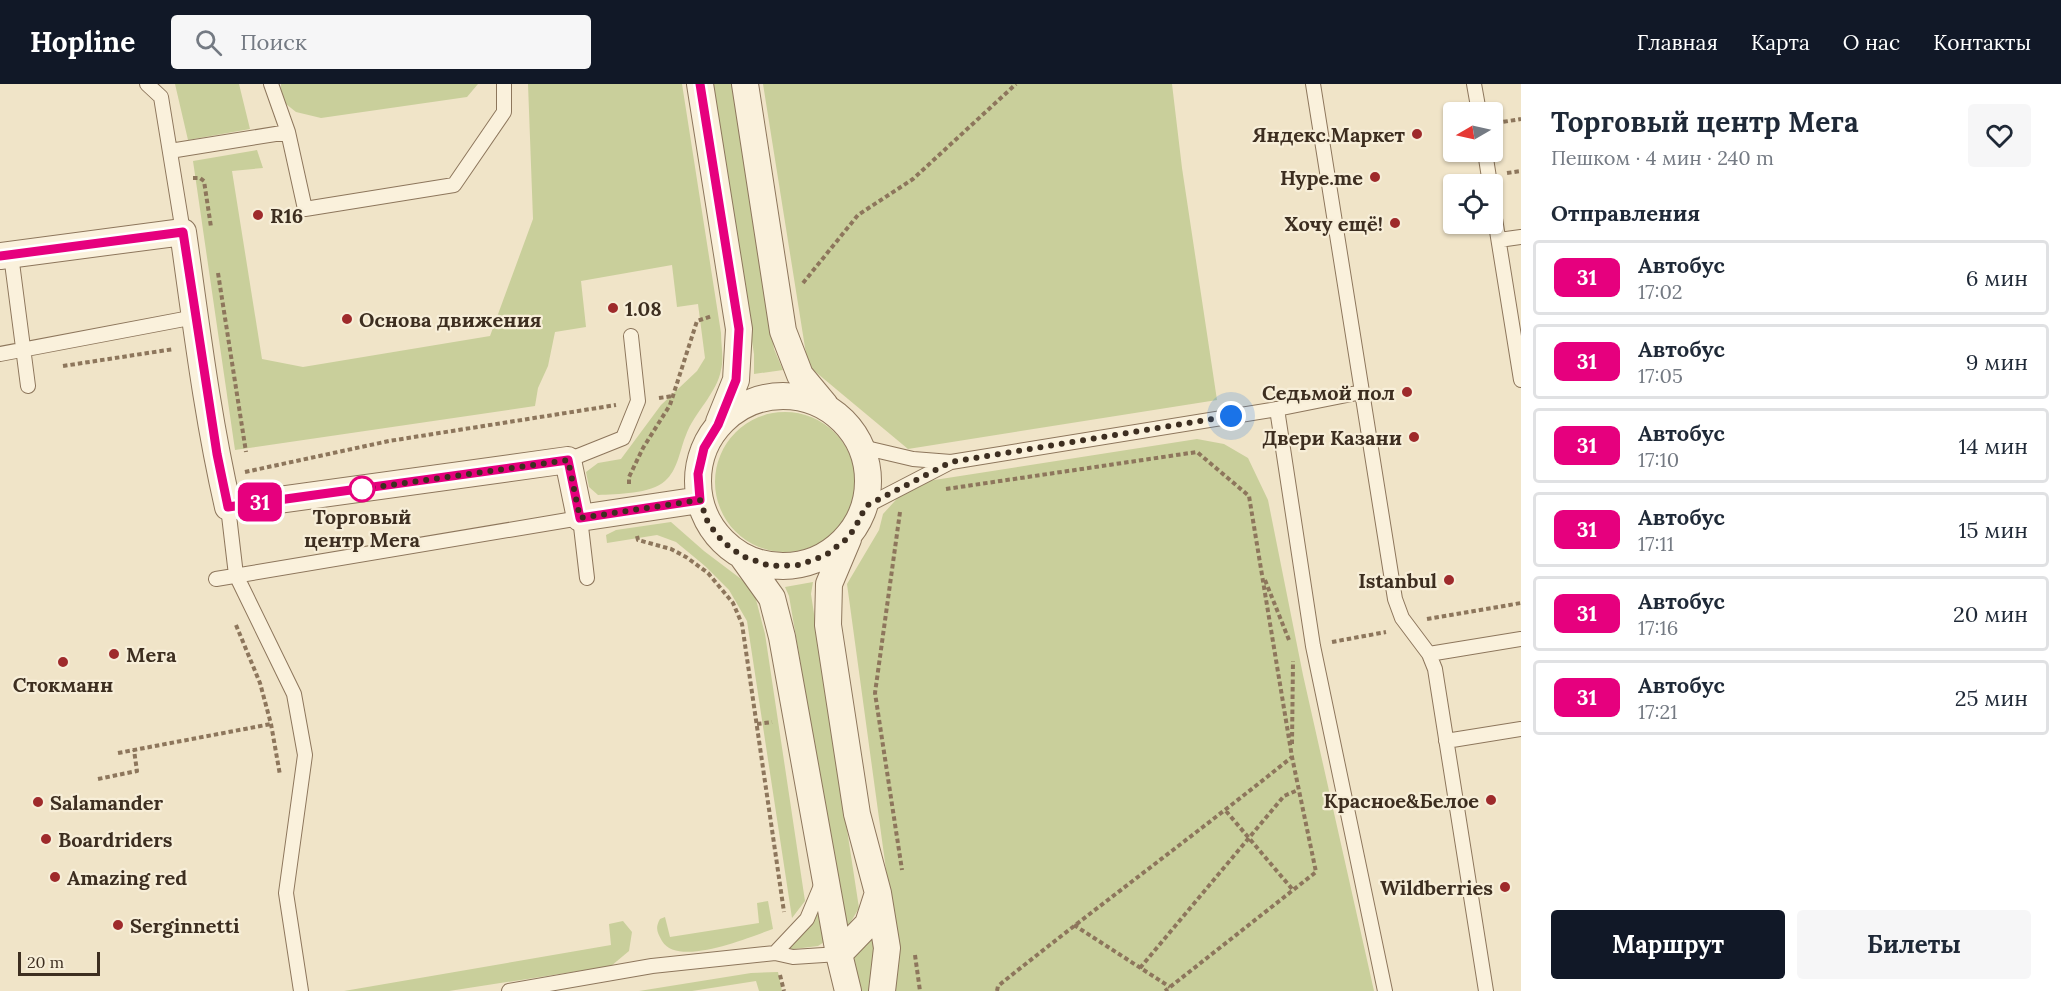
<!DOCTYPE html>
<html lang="ru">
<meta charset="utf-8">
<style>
:root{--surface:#fff;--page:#f6f6f7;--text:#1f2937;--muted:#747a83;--line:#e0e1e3;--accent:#111827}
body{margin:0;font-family:Lora,serif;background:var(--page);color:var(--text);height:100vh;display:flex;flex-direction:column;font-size:22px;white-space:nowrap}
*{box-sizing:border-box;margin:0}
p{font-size:20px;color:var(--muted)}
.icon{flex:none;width:33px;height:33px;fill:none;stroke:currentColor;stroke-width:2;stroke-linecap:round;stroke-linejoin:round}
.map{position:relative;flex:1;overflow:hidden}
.details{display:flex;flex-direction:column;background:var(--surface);width:540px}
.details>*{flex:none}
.badge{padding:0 12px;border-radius:9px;font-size:21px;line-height:39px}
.needle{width:39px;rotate:261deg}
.fabs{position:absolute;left:1443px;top:18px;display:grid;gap:12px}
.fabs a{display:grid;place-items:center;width:60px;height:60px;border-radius:6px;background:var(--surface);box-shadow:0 2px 4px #0004;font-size:30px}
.scale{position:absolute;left:18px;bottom:15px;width:82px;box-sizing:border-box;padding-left:6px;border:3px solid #3d2e20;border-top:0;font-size:16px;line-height:21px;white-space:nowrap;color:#3d2e20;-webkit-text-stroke:4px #f7eed8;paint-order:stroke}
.you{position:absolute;width:30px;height:30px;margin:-15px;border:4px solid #fff;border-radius:50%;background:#1a73e8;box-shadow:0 0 0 9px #1a73e833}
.map>.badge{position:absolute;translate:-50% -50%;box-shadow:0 0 0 3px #fff}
h2{padding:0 30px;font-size:22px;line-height:54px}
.round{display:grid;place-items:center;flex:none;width:63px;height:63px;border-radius:6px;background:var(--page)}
.headline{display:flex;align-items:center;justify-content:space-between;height:102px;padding:0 30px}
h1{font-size:28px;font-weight:700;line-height:45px}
.primary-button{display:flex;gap:12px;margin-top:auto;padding:12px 30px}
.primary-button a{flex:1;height:69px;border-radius:6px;background:var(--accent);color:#fff;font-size:24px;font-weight:700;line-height:69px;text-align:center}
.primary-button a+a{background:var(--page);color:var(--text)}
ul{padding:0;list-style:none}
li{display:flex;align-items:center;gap:18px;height:75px;margin:0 12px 9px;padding:0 18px;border:3px solid var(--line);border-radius:6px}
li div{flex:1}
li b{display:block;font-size:22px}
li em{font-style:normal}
li .badge{min-width:66px;font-weight:700;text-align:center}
header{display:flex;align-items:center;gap:36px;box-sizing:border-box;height:84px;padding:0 30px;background:var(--accent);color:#fff}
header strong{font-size:28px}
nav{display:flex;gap:33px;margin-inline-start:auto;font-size:21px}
.search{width:420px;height:54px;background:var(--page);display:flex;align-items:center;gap:15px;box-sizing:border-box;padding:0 21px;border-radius:6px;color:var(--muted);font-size:22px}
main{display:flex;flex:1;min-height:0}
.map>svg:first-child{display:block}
.grass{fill:#c9cf9b}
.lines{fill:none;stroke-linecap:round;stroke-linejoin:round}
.lane-casing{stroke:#8d765c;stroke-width:16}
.street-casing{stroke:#8d765c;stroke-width:28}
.path{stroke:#8d765c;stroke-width:4;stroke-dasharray:4.5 3;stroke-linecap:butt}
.lane{stroke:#faf1dc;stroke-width:14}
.street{stroke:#faf1dc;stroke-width:26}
.line-casing{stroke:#fff;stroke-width:14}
.line{stroke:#e6007e;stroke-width:9}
.walk{stroke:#3d2e20;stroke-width:6;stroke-dasharray:0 10.8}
.poi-dot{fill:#9e2a2b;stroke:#f7eed8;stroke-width:2}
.stop-dot{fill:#fff;stroke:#e6007e;stroke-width:3}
.labels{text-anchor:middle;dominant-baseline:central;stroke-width:4.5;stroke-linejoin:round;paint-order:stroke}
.poi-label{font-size:20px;font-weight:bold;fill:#3d2e20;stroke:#f7eed8;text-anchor:end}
.stop-label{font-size:20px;font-weight:bold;fill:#3d2e20;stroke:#f7eed8}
</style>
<header>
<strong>Hopline</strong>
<div class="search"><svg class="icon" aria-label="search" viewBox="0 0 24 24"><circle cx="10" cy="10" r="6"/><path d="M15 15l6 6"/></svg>Поиск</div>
<nav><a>Главная</a><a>Карта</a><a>О нас</a><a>Контакты</a></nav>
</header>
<main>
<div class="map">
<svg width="1521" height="907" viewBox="0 0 1521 907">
<rect width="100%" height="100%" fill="#f0e4c8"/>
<path class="grass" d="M175 0H239L250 45 188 56Z
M281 0H478L467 13 321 34 296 28 286 20 280 10Z
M528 0H682L721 249C721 261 724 275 721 286 717 309 694 329 686 351 680 365 678 386 665 397 651 410 617 410 598 411L589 403 586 388 598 379 621 375 661 321 697 287 705 274 698 220 677 223 672 181 581 197 586 243 555 248 548 282 538 304 535 322 235 366 193 77 257 66 263 84 232 87 262 275 303 283 490 252 533 135Z
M712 0H732L774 265 783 286 754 290V270Z
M763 0H1172L1182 84 1217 316 908 365 812 285 807 276Z
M715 398a70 70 0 1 1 140 0a70 70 0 1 1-140 0Z
M1197 355 1224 360 1248 374 1268 416 1303 591 1374 907H886L894 844 847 500 879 446 883 430 904 407 915 399Z
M671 438 704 467 753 504 765 550 805 817 792 834 747 537 729 506 705 482 676 458 657 451 607 459 606 451 616 446Z
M813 498 811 510 859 824 846 846 789 512 785 503Z
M822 816 829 855 818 862 786 866Z
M768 817 773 845C750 853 678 884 662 857 657 848 655 844 660 835L665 833 670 853 759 839 757 819Z
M623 837 632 848 629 867 611 882 449 907H344L611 861 609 840Z
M877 840 873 907H857L851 871Z
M778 888 782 907H759L756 897 692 907H639L751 889Z"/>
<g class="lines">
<g class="lane-casing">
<path id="lane" d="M147 0 161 13 183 148
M271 0 288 48 305 125 454 101 504 28V0
M1313 0 1395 515 1402 534 1429 570 1435 585 1486 907
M1474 0 1479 28
M170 67 288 48
M1485 68 1490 100
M1492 116 1521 296
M1499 156 1521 153
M11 171 28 302
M0 270 195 233
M1277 325 1313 562 1385 907
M862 363 913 375 951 378 1277 325 1362 308
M568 376 623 354 638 317 631 252
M866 422 949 379
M228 423 236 491 294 610 305 671 286 809 301 907
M216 495 580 434 587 494
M1429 570 1521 555
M1446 657 1521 645
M775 869 807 835 823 797
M509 907 652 882 775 869 793 873 839 870"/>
</g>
<g class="street-casing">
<path id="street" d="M700 0 739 245 736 296 719 338
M745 0 783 247 800 291 825 321
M0 172 183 148C196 239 207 332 228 423L568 376 580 434 700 416
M698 397a85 85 0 1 1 170 0a85 85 0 1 1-170 0Z
M848 455 829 500 828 541 857 730 878 809 887 864 882 907
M742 472 772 514 782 553 839 870 848 907
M839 870 868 840 877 812"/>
</g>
<path class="path" d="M1496 39 1521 35
M1507 89 1521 87
M193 94H200L204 97 211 143
M218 189 246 368
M803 199 858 131 913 95 1016 0
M63 282 174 265
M659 314 673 312
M245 388 389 357 616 321
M629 400V393L643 364 670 321 697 237 712 232
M946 405 1197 368 1249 412 1292 673 1316 788 1165 907
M900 428 875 609 902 786
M637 452 638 456 671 465 686 473 708 489 733 519 742 540 784 828
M1265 496 1289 556
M1427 535 1521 519
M236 541 260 599 271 640 280 691
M1332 558 1386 548
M757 640 772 638
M1292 660 1293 577
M118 669 271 640
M98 695 137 687 134 666
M1226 727 1293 806
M1074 841 1170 903
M915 871 920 907
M1140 884 1284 712 1298 706
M780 891 784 907
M997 907 998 902C1095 824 1195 751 1292 673"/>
<use href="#lane" class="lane"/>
<use href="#street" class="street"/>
</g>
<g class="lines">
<g class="line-casing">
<path id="line" d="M0 172 183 148 217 370 228 423 568 376 580 434 700 416 698 390 704 364 718 341 736 296 739 245 700 0"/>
</g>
<use href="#line" class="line"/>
<path class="walk" d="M362 405 568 376 580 434 700 416 708 439 723 458 742 472 770 482 799 481 826 471 849 453 858 438 866 422 951 378 1231 332"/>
</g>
<g class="poi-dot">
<circle cx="1417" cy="50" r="6"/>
<circle cx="1375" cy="93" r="6"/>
<circle cx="258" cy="131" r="6"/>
<circle cx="1395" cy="139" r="6"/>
<circle cx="613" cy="224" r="6"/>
<circle cx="347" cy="235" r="6"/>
<circle cx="1407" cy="308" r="6"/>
<circle cx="1414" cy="353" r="6"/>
<circle cx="1449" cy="496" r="6"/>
<circle cx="114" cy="570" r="6"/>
<circle cx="63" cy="578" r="6"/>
<circle cx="1491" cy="716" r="6"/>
<circle cx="38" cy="718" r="6"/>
<circle cx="46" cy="755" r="6"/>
<circle cx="55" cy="793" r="6"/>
<circle cx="1505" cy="803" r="6"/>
<circle cx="118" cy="841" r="6"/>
</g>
<circle class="stop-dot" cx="362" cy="405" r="12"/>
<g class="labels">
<g class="poi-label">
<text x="1405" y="50">Яндекс.Маркет</text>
<text x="1363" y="93">Hype.me</text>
<text x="270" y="131" text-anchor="start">R16</text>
<text x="1383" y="139">Хочу ещё!</text>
<text x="625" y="224" text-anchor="start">1.08</text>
<text x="359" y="235" text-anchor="start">Основа движения</text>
<text x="1395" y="308">Седьмой пол</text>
<text x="1402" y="353">Двери Казани</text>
<text x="1437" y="496">Istanbul</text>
<text x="126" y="570" text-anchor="start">Мега</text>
<text x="63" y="600" text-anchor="middle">Стокманн</text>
<text x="1479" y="716">Красное&amp;Белое</text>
<text x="50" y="718" text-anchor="start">Salamander</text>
<text x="58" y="755" text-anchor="start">Boardriders</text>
<text x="67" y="793" text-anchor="start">Amazing red</text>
<text x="1493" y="803">Wildberries</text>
<text x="130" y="841" text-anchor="start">Serginnetti</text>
</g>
<g class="stop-label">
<text x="362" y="432">Торговый<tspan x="362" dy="23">центр Мега</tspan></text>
</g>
</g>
</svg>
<div class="fabs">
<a><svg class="needle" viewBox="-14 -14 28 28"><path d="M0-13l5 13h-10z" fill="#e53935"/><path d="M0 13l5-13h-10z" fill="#747a83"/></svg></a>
<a><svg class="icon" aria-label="locate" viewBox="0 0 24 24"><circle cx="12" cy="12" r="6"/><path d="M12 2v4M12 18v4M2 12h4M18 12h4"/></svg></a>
</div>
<div class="scale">20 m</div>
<div class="you" style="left:1231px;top:332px"></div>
<b class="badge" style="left:260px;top:418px;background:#e6007e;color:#fff">31</b>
</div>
<section class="details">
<div class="headline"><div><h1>Торговый центр Мега</h1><p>Пешком · 4 мин · 240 m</p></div><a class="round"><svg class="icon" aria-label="heart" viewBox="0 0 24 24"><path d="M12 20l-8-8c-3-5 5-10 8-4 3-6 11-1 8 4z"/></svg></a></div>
<h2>Отправления</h2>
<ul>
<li><span class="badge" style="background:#e6007e;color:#fff">31</span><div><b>Автобус</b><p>17:02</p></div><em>6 мин</em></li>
<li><span class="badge" style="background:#e6007e;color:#fff">31</span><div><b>Автобус</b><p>17:05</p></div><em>9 мин</em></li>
<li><span class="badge" style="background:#e6007e;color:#fff">31</span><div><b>Автобус</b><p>17:10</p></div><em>14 мин</em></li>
<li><span class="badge" style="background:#e6007e;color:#fff">31</span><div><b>Автобус</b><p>17:11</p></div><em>15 мин</em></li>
<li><span class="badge" style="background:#e6007e;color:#fff">31</span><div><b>Автобус</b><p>17:16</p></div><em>20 мин</em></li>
<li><span class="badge" style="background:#e6007e;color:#fff">31</span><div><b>Автобус</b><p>17:21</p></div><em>25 мин</em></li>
</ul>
<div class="primary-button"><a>Маршрут</a><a>Билеты</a></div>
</section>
</main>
